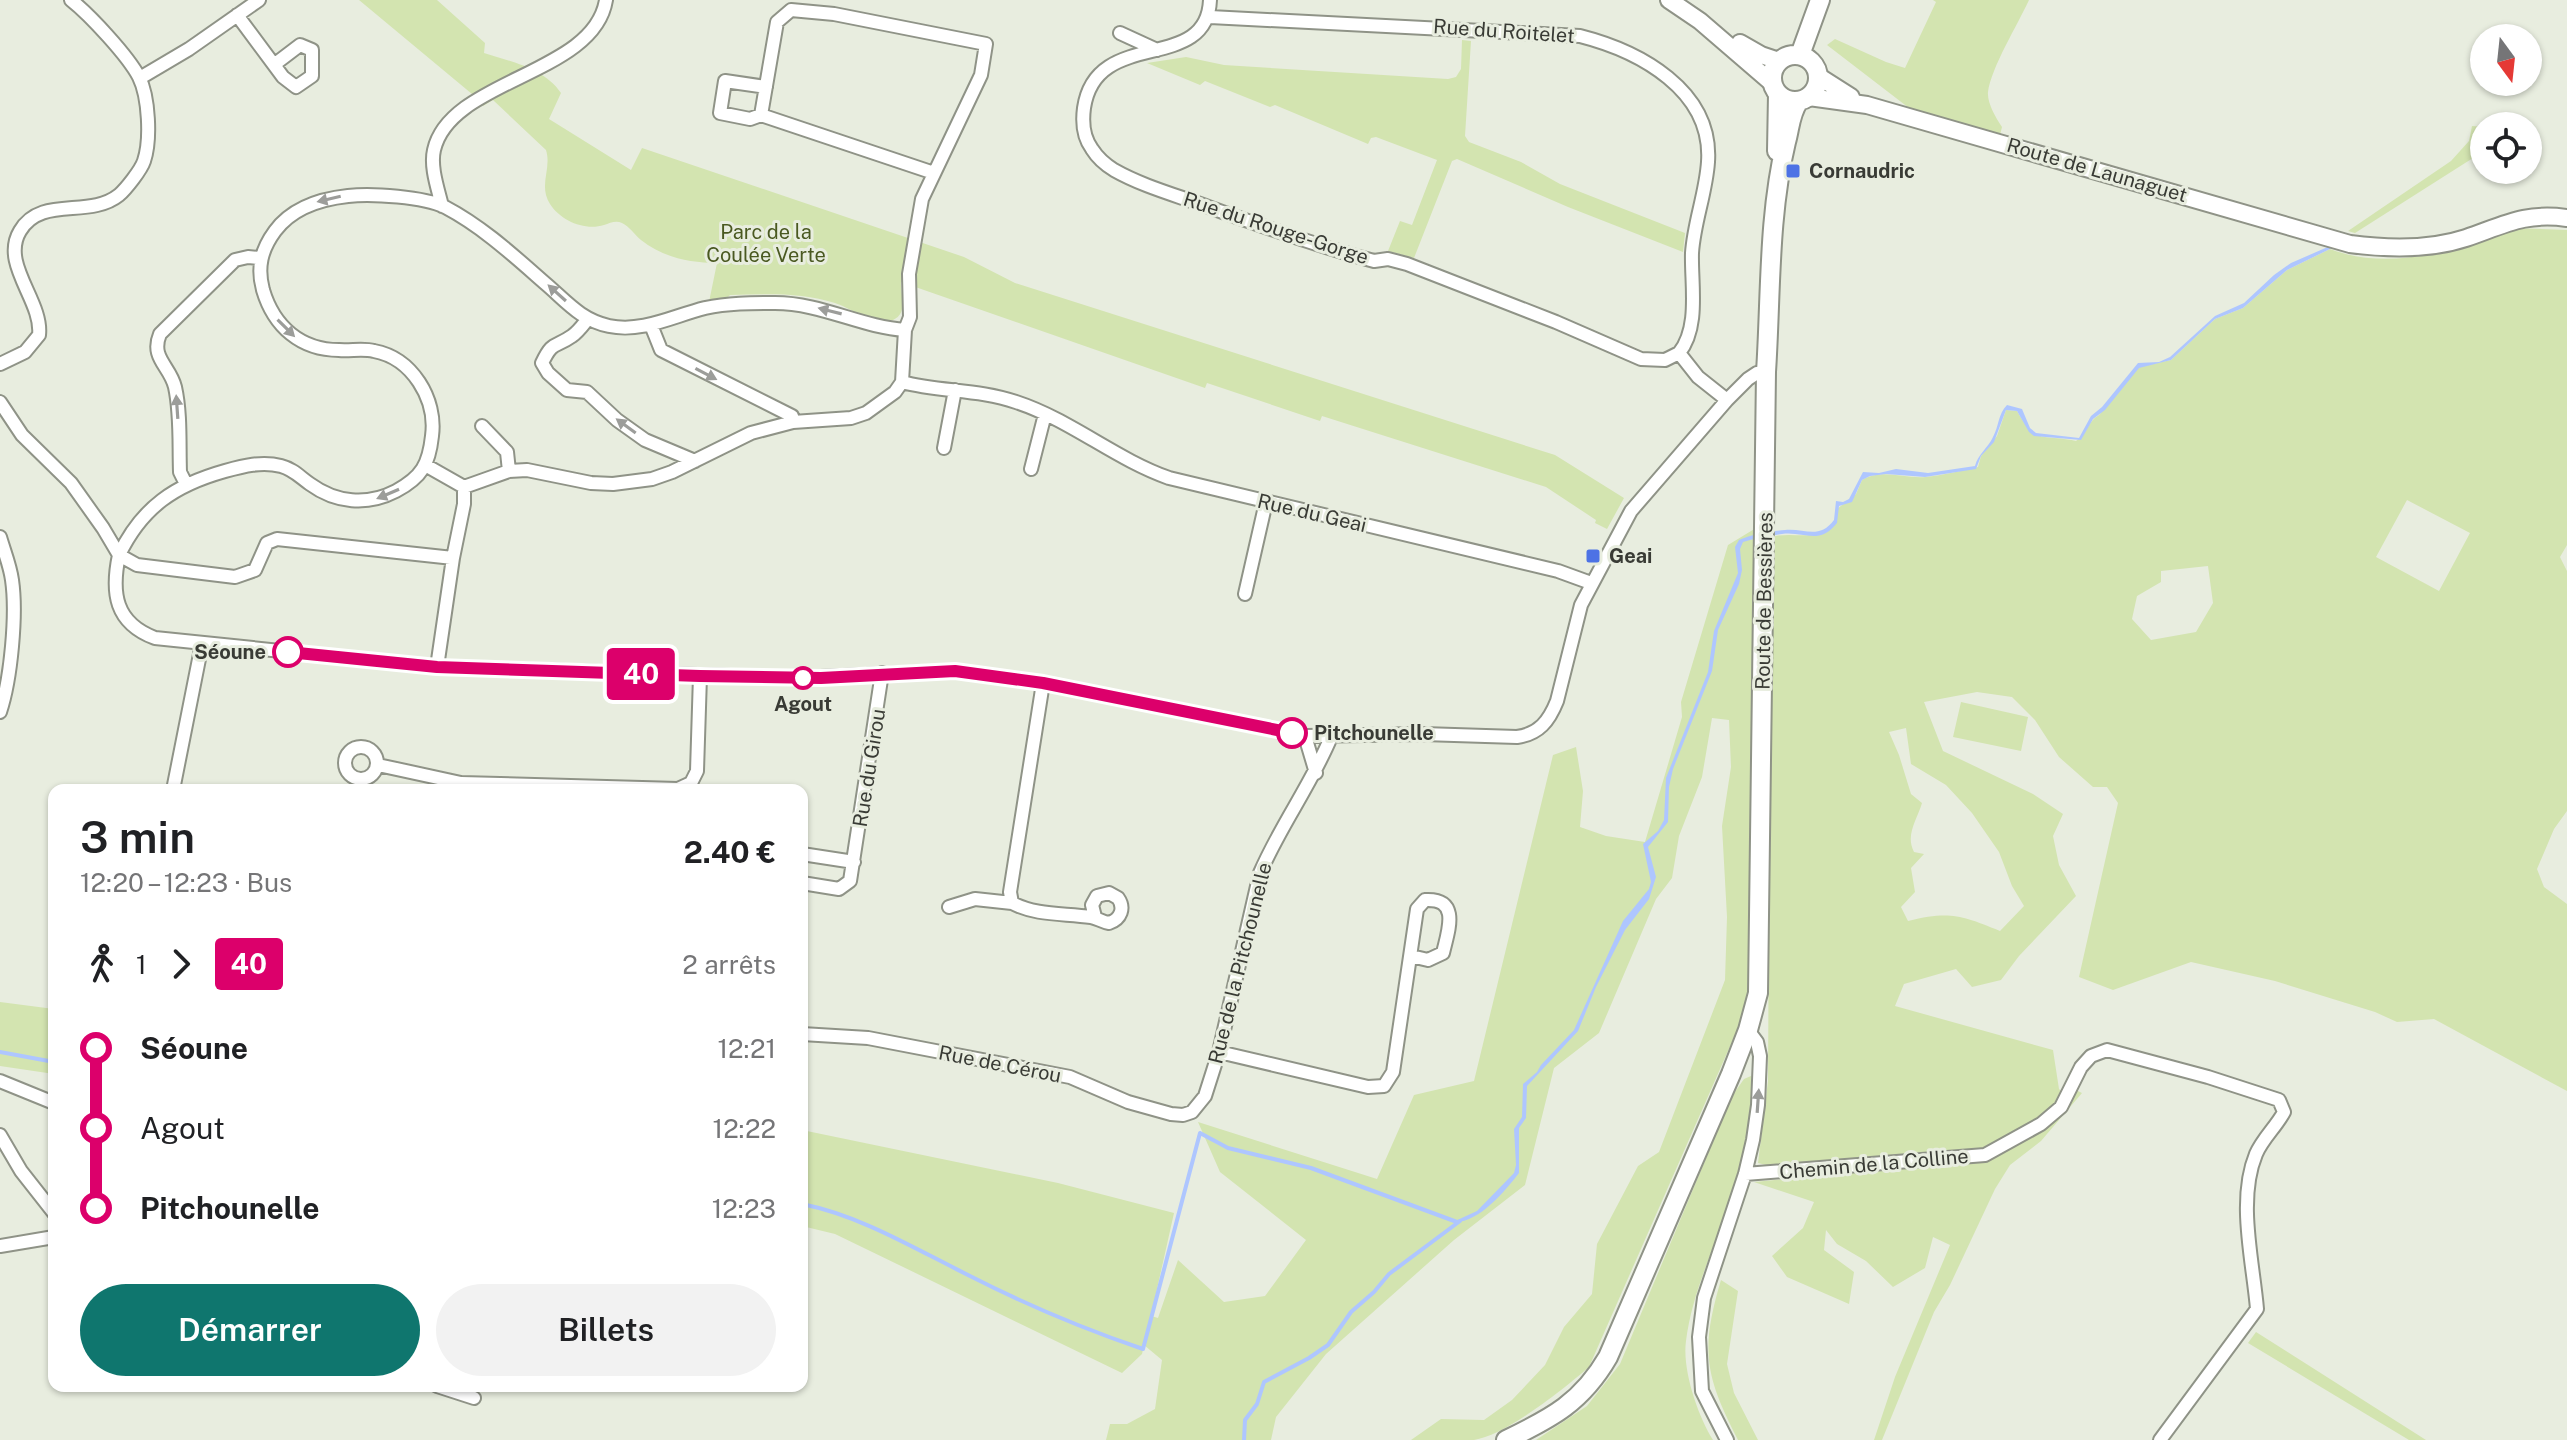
<!DOCTYPE html>
<html lang="fr">
<meta charset="utf-8">
<style>
:root{--surface:#fff;--page:#f2f2f2;--text:#202124;--muted:#757577;--accent:#0f766e}
body{margin:0;font-family:"Public Sans",sans-serif;background:var(--page);color:var(--text);height:100vh;display:flex;flex-direction:column;font-size:30px;white-space:nowrap}
*{box-sizing:border-box;margin:0}
p{font-size:26px;color:var(--muted)}
.icon{flex:none;width:44px;height:44px;fill:none;stroke:currentColor;stroke-width:2;stroke-linecap:round;stroke-linejoin:round}
.map{position:relative;flex:1;overflow:hidden}
.details{position:absolute;left:48px;top:784px;width:760px;height:608px;display:flex;flex-direction:column;background:var(--surface);border-radius:16px;box-shadow:0 2px 6px #0004}
.details>*{flex:none}
.badge{padding:0 16px;border-radius:6px;font-size:28px;line-height:52px}
.needle{width:52px;rotate:165deg}
.fabs{position:absolute;left:2470px;top:24px;display:grid;gap:16px}
.fabs a{display:grid;place-items:center;width:72px;height:72px;border-radius:50%;background:var(--surface);box-shadow:0 2px 6px #0004;font-size:40px}
.map>.badge{position:absolute;translate:-50% -50%;box-shadow:0 0 0 4px #fff}
.legs{display:flex;align-items:center;gap:12px;height:88px;padding:0 32px;font-size:26px}
.legs p{margin-inline-start:auto}
.head{display:flex;align-items:center;justify-content:space-between;height:136px;padding:0 32px}
h1{font-size:44px;font-weight:600;line-height:60px}
.cta{display:flex;gap:16px;margin-top:auto;padding:16px 32px}
.cta a{flex:1;height:92px;border-radius:48px;background:var(--accent);color:#fff;font-size:32px;font-weight:600;line-height:92px;text-align:center}
.cta a+a{background:var(--page);color:var(--text)}
ul{padding:0 32px;list-style:none}
li{display:flex;align-items:center;gap:28px;height:80px;font-size:30px}
li i{display:grid;place-items:center;width:12px;height:100%;margin:0 10px;background:currentColor}
li i::after{content:'';width:20px;height:20px;margin:-10px;border:6px solid;border-radius:50%;background:var(--surface)}
li p{margin-inline-start:auto}
li:first-child i{background:linear-gradient(#0000 50%,currentColor 0)}
li:last-child i{background:linear-gradient(currentColor 50%,#0000 0)}
.map>svg:first-child{display:block}
.green{fill:#d3e4b0;fill-rule:evenodd}
.water{fill:#aec6ff}
.lines{fill:none;stroke-linecap:round;stroke-linejoin:round}
.stream{stroke:#aec6ff;stroke-width:4}
.minor-casing{stroke:#8f9387;stroke-width:16}
.tertiary-casing{stroke:#8f9387;stroke-width:20}
.secondary-casing{stroke:#8f9387;stroke-width:22}
.minor{stroke:#fff;stroke-width:12}
.tertiary{stroke:#fff;stroke-width:16}
.secondary{stroke:#fff;stroke-width:18}
.oneway{fill:#9c9d9a}
.line-1-casing{stroke:#fff;stroke-width:18}
.line-1{stroke:#dc006b;stroke-width:12}
.poi-dot{fill:#4d72e5;stroke:#e8eddf;stroke-width:3}
.stop-1-dot{fill:#fff;stroke:#dc006b;stroke-width:4}
.labels{text-anchor:middle;dominant-baseline:central;stroke-width:6;stroke-linejoin:round;paint-order:stroke}
.street-label{font-size:20px;fill:#393b35;stroke:#e8eddf}
.poi-label{font-size:20px;font-weight:bold;fill:#393b35;stroke:#e8eddf;text-anchor:start}
.park-label{font-size:20px;fill:#4a5921;stroke:#e8eddf}
.stop-label{font-size:20px;font-weight:bold;fill:#393b35;stroke:#e8eddf;text-anchor:end}
</style>
<div class="map">
<svg width="2567" height="1440" viewBox="0 0 2567 1440">
<rect width="100%" height="100%" fill="#e8eddf"/>
<path class="green" d="M359 0H437L485 43 484 53C512 62 544 68 561 93L549 119 631 170 642 148 964 257 1015 283 1555 455 1624 498 1607 529 1595 523 1596 520 1546 487 1322 416 1320 421 1207 383 1205 388 901 282C900 294 909 313 893 320 877 328 851 308 835 303 802 292 765 294 730 295L726 299 709 302 717 263C690 263 662 257 641 240 635 235 629 226 622 223 616 220 610 223 604 225 585 231 561 221 550 204 538 185 552 169 546 150L493 100 483 106 472 94Z
M1933 0H2029C2018 24 1991 68 1988 92 1987 103 1996 118 2002 127L2000 135 1909 108 1827 45 1835 39 1886 62 1905 68 1936 2Z
M1462 40 1471 41 1465 136 1469 142 1521 162 1560 184 1685 233 1683 252 1568 207 1457 159 1452 161 1414 258 1388 251 1400 221 1412 225 1437 160 1376 137 1371 138 1368 144 1275 105 1270 107 1205 81 1200 85 1147 63 1186 57 1224 65 1448 79 1456 77 1461 69Z
M2472 126 2484 127V151L2355 233 2348 231 2451 161 2469 141Z
M2513 228 2567 230V545L2560 557 2567 571V811L2554 829 2537 869 2544 887 2567 904V1091L2434 1019 2397 1022 2375 1012 2275 981 2191 962 2113 990 2079 977 2118 803 2107 787H2093L2059 757 2035 720 2012 697 1977 692 1924 702 1943 751 2033 794 2063 814 2053 836 2059 865 2076 896 2019 956 2001 980 1972 987 1956 969 1904 984 1895 1006 2053 1050 2059 1089 2063 1093 2042 1118 2005 1139 1966 1154 1774 1167 1758 1163 1768 1081 1771 537C1795 531 1806 541 1831 529L1837 516V509L1856 494 1862 480C1882 468 1904 479 1926 477 1943 475 1961 471 1978 467L1981 456 1997 436 2006 410 2017 411C2036 445 2041 434 2076 441 2087 434 2088 421 2099 415L2139 367 2171 360 2215 319 2243 308 2287 270 2330 249C2390 272 2457 250 2513 228ZM2407 500 2470 533 2439 591 2376 557ZM2208 566 2213 603 2196 632 2151 640 2132 619 2137 596 2161 582V571ZM1906 728 1911 764 1946 785 1972 813 1999 852 2012 886 2024 906 2000 931C1961 915 1949 911 1908 921L1901 907 1915 892 1911 868 1924 854 1914 852C1905 835 1917 820 1922 803L1911 794 1899 755 1889 732Z
M1756 528 1752 980 1746 1010 1589 1367C1565 1388 1505 1436 1474 1440 1453 1440 1431 1440 1411 1440L1441 1419 1484 1420 1512 1400 1545 1365 1564 1327 1592 1294 1597 1244 1638 1166 1659 1152 1725 980 1727 917 1722 826 1731 767 1729 720 1712 718 1702 777 1679 836 1672 878 1656 899 1599 1033 1554 1068 1525 1185 1454 1240 1326 1354 1276 1417 1271 1440H1106L1110 1424H1127L1155 1409 1162 1360 1144 1345 1142 1354 1122 1373 835 1234 802 1226V1130L1058 1183 1174 1213 1151 1316 1158 1318 1178 1260 1224 1302 1265 1296 1306 1240 1220 1172 1198 1122 1377 1179 1414 1095 1474 1081 1553 755 1576 747 1583 791 1580 827 1606 836 1645 842 1682 717 1681 702 1728 545Z
M1961 702 2028 717 2021 751 1953 737Z
M0 1002 54 1009V1074L0 1066Z
M1751 1076C1752 1111 1750 1145 1739 1179 1722 1232 1693 1285 1686 1341 1682 1370 1698 1416 1713 1440H1536L1587 1406 1620 1364 1732 1096 1744 1079Z
M2076 1090 2082 1093 2041 1141 2010 1165 1995 1189 1950 1285 1934 1312 1882 1440H1874L1895 1377 1950 1245 1933 1237 1925 1268 1893 1287 1866 1261 1837 1244 1826 1230 1824 1250 1854 1272 1849 1304 1787 1277 1772 1256 1803 1228 1814 1202 1754 1182 1985 1160Z
M1721 1280 1738 1291 1727 1364 1734 1393 1758 1440H1738C1705 1376 1700 1350 1721 1280Z
M2256 1332 2426 1440H2409L2248 1343Z"/>
<path class="water" d="M2330 246 2334 247 2287 270 2243 308 2215 319 2171 360 2139 368 2105 410 2093 419 2081 440 2034 436 2029 432 2017 411 2006 410 1994 442 1981 456 1976 469 1925 477 1886 474 1870 476 1862 480 1852 502 1839 506 1837 523C1819 546 1804 531 1782 534 1769 536 1755 538 1743 542L1740 549 1742 570 1739 584 1718 630 1712 671 1673 769 1669 787 1668 822 1648 847 1656 877 1649 899 1625 930 1596 987 1578 1031 1527 1086 1526 1118 1519 1128V1173C1505 1191 1478 1224 1453 1222L1477 1211 1514 1173 1516 1165 1514 1129 1522 1117 1523 1084 1537 1072 1541 1065 1574 1030 1623 921 1649 889 1651 882 1643 844 1658 831 1664 820 1666 778 1708 672 1714 631 1738 573 1735 547 1739 540C1752 534 1771 531 1785 530 1805 528 1819 540 1834 520L1836 501 1843 502 1849 499 1863 472 1879 473 1896 469 1928 473 1975 466C1978 454 1988 448 1993 437 1999 426 1998 414 2007 405L2022 409 2030 428 2036 433 2079 438 2091 416 2102 407 2138 363 2159 362 2170 357 2215 316 2244 303 2274 275 2291 263Z"/>
<g class="lines">
<path class="stream" d="M0 1052 54 1062
M802 1204C862 1216 917 1250 972 1277 1027 1305 1084 1329 1143 1349L1200 1133 1228 1148 1311 1168 1457 1222
M1244 1440 1245 1420 1257 1404 1264 1382 1309 1358 1328 1345 1351 1312 1374 1292 1389 1274 1460 1221"/>
<g class="minor-casing">
<path id="minor" d="M1210 0C1207 75 1096 26 1084 108 1082 123 1083 137 1092 149 1097 157 1106 165 1114 170 1144 187 1179 196 1211 208 1265 227 1318 246 1374 261L1388 259 1407 264 1556 322 1641 359 1665 360 1679 353
M237 15 283 77 296 87 312 76V50L300 45 275 64
M1210 17 1580 36C1639 51 1713 90 1708 162 1706 193 1694 222 1692 253 1691 284 1700 327 1679 353L1698 377 1727 400
M1120 33 1157 50
M140 78 189 49 259 0
M761 115 750 119 720 113 725 81 766 87
M442 206C438 189 430 167 434 150 450 79 594 75 606 0
M587 320C583 325 578 332 572 336 555 348 553 340 542 363L548 373 567 390 587 392 617 420 645 440 695 461
M651 325 661 350 792 416 793 422
M0 364 25 352 39 335C43 301 0 264 20 231 41 195 89 219 119 195 126 189 141 170 144 161 151 140 149 97 139 77 128 56 90 15 71 0
M902 382C939 392 979 389 1016 402 1071 420 1115 459 1169 478L1558 571 1591 583
M0 402 22 435 71 483 103 528 119 555C111 593 115 623 155 638L437 667 798 678 955 671 1043 683 1305 736 1423 734 1517 737C1539 734 1549 721 1557 701L1581 605 1631 511 1727 400 1748 379 1757 373 1766 372
M482 426 507 452 509 471
M944 448 955 390
M427 466 464 487V504L453 558 437 667
M1031 469 1045 414
M186 484 180 472C179 444 181 414 175 387 170 366 150 358 160 334L235 260 248 257 260 258
M464 487 509 471 527 470 591 483 613 484 652 479 672 472 751 433 793 422 851 418 866 413 895 392 902 382 905 330 910 317 909 274 922 199 981 75 986 44 834 14 791 10 777 22 761 115 934 173
M0 537C4 551 10 565 12 580 17 614 11 679 0 712
M453 558 277 539 267 543 255 570 235 577 137 565 119 555C142 507 175 485 225 471 243 466 262 461 281 466 293 469 300 477 310 484 336 503 367 506 396 491 422 477 429 464 432 436 437 399 412 358 374 351 363 348 351 351 339 350 301 350 274 327 263 290 257 268 261 250 275 231 292 208 320 199 348 196 372 193 424 197 445 207 483 227 514 256 546 284 567 302 581 320 609 326 642 333 673 316 705 308 728 303 751 303 775 303 821 303 861 327 905 330
M1245 594 1266 502
M1305 736 1316 773
M345 763a16 16 0 1 1 32 0a16 16 0 1 1-32 0Z
M378 765 461 783 678 789 691 783 697 771 700 676
M173 790 202 644
M802 854 854 862
M802 883 839 889 850 881 882 673
M1012 903C1037 916 1064 913 1091 917 1097 918 1102 922 1109 923 1121 919 1125 908 1118 898L1109 893 1097 896 1092 905 1095 917
M949 907 975 899 1012 903 1010 892 1043 683
M802 1034 868 1038 1070 1077 1128 1102 1171 1114 1183 1115 1192 1112 1205 1096 1219 1052 1260 873C1280 826 1311 785 1331 737
M1219 1052 1368 1087 1384 1086 1393 1072 1417 909 1425 900C1461 898 1448 931 1443 953L1428 960 1411 956
M0 1081 54 1103
M0 1135 21 1171 54 1213
M1745 1174 1985 1155 2041 1124 2061 1107 2081 1067 2091 1056 2107 1050 2208 1077 2279 1100 2284 1112C2276 1127 2263 1138 2256 1154 2237 1200 2253 1261 2257 1309L2160 1440
M0 1246 54 1237
M437 1386 474 1398
M1727 1440 1702 1391 1699 1337 1704 1298 1745 1174 1753 1140 1758 1105 1760 1056 1757 1042 1748 1030"/>
</g>
<g class="tertiary-casing">
<path id="tertiary" d="M1669 0 1700 21 1772 83
M1740 43 1761 55 1779 61
M1818 76 1851 97
M1809 97 1867 105 2350 244C2388 249 2430 250 2466 238 2504 225 2525 212 2567 218"/>
</g>
<g class="secondary-casing">
<path id="secondary" d="M1772 78a23 23 0 1 1 46 0a23 23 0 1 1-46 0Z
M1800 55 1820 0
M1777 151 1778 94
M1506 1440C1552 1418 1582 1402 1608 1357L1731 1074 1748 1030 1758 993 1766 372C1771 296 1768 217 1786 142 1790 128 1790 113 1799 101"/>
</g>
<use href="#minor" class="minor"/>
<use href="#tertiary" class="tertiary"/>
<use href="#secondary" class="secondary"/>
</g>
<defs><path id="oneway-solid" d="M-6-.8H1V-3.2L6.5 0L1 3.2V.8H-6Z" transform="scale(2)"/></defs>
<g class="oneway">
<use href="#oneway-solid" transform="translate(329 199) rotate(167)"/>
<use href="#oneway-solid" transform="translate(557 293) rotate(-138)"/>
<use href="#oneway-solid" transform="translate(830 311) rotate(-166)"/>
<use href="#oneway-solid" transform="translate(286 328) rotate(45)"/>
<use href="#oneway-solid" transform="translate(706 374) rotate(28)"/>
<use href="#oneway-solid" transform="translate(177 407) rotate(-94)"/>
<use href="#oneway-solid" transform="translate(626 426) rotate(-144)"/>
<use href="#oneway-solid" transform="translate(388 494) rotate(157)"/>
<use href="#oneway-solid" transform="translate(1758 1101) rotate(-86)"/>
</g>
<g class="lines">
<g class="line-1-casing">
<path id="line-1" d="M288 652 437 667 700 676 821 678 955 671 1043 683 1292 733"/>
</g>
<use href="#line-1" class="line-1"/>
</g>
<g class="poi-dot">
<rect x="1785" y="163" width="16" height="16" rx="4"/>
<rect x="1585" y="548" width="16" height="16" rx="4"/>
</g>
<g class="stop-1-dot">
<circle cx="288" cy="652" r="14"/>
<circle cx="803" cy="678" r="10"/>
<circle cx="1292" cy="733" r="14"/>
</g>
<g class="labels">
<g class="street-label">
<text transform="translate(1504 31) rotate(4)">Rue du Roitelet</text>
<text transform="translate(2097 170) rotate(16)">Route de Launaguet</text>
<text transform="translate(1276 228) rotate(18)">Rue du Rouge-Gorge</text>
<text transform="translate(1312 513) rotate(13)">Rue du Geai</text>
<text transform="translate(1764 601) rotate(-89)">Route de Bessières</text>
<text transform="translate(869 768) rotate(-81)">Rue du Girou</text>
<text transform="translate(1240 963) rotate(-76)">Rue de la Pitchounelle</text>
<text transform="translate(1000 1064) rotate(11)">Rue de Cérou</text>
<text transform="translate(1874 1164) rotate(-5)">Chemin de la Colline</text>
</g>
<g class="poi-label">
<text x="1809" y="171">Cornaudric</text>
<text x="1609" y="556">Geai</text>
</g>
<g class="park-label">
<text x="766" y="232">Parc de la<tspan x="766" dy="23">Coulée Verte</tspan></text>
</g>
<g class="stop-label">
<text x="266" y="652">Séoune</text>
<text x="803" y="704" text-anchor="middle">Agout</text>
<text x="1314" y="733" text-anchor="start">Pitchounelle</text>
</g>
</g>
</svg>
<div class="fabs">
<a><svg class="needle" viewBox="-14 -14 28 28"><path d="M0-13l5 13h-10z" fill="#e53935"/><path d="M0 13l5-13h-10z" fill="#757577"/></svg></a>
<a><svg class="icon" aria-label="locate" viewBox="0 0 24 24"><circle cx="12" cy="12" r="6"/><path d="M12 2v4M12 18v4M2 12h4M18 12h4"/></svg></a>
</div>
<b class="badge" style="left:641px;top:674px;background:#dc006b;color:#fff">40</b>
<section class="details">
<div class="head"><div><h1>3 min</h1><p>12:20 – 12:23 · Bus</p></div><b>2.40 €</b></div>
<div class="legs"><svg class="icon" aria-label="walk" viewBox="0 0 24 24"><circle cx="13" cy="4" r="2"/><path d="M13 8l-2 6 4 7M11 14l-3 7M7 12l3-4h3l4 4"/></svg>1<svg class="icon" aria-label="forward" viewBox="0 0 24 24"><path d="M9 5l7 7-7 7"/></svg><b class="badge" style="background:#dc006b;color:#fff">40</b><p>2 arrêts</p></div>
<ul>
<li><i style="color:#dc006b"></i><b>Séoune</b><p>12:21</p></li>
<li><i style="color:#dc006b"></i><span>Agout</span><p>12:22</p></li>
<li><i style="color:#dc006b"></i><b>Pitchounelle</b><p>12:23</p></li>
</ul>
<div class="cta"><a>Démarrer</a><a>Billets</a></div>
</section>
</div>
